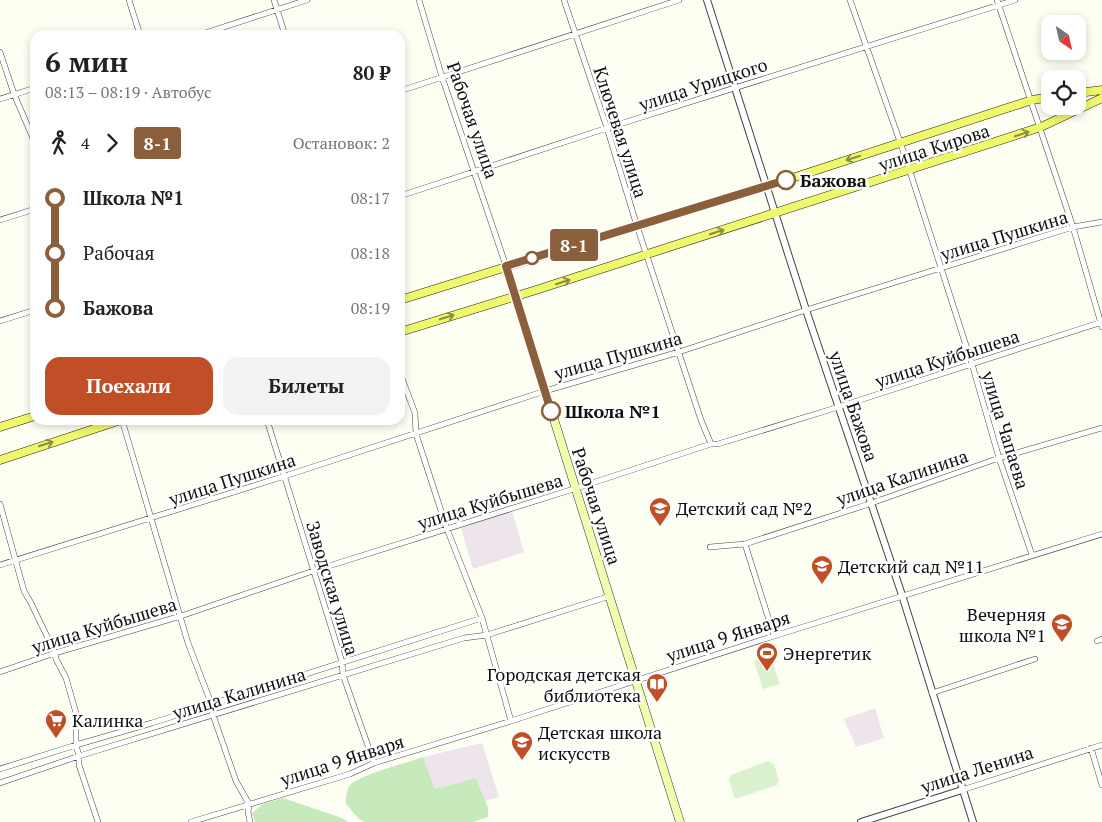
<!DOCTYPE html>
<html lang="ru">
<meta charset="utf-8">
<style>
:root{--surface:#fff;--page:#f2f2f2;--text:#222;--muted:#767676;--accent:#c04f28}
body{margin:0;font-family:"PT Serif",serif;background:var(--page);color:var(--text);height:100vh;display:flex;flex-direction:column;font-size:19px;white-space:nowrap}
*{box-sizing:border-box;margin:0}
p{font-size:16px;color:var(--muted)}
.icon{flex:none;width:28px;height:28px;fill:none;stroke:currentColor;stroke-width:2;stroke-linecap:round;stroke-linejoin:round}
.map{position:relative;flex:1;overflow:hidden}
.sheet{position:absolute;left:30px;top:30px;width:375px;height:395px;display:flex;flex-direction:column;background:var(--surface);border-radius:15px;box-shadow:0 2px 8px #0003}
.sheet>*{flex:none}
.badge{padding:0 10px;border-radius:4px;font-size:18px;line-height:32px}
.needle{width:32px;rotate:146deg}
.fabs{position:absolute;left:1041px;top:15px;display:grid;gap:10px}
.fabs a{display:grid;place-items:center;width:45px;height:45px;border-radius:10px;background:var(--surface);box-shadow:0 2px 8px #0003;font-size:25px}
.map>.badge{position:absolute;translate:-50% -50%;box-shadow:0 0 0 2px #fff}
.legs{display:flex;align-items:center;gap:8px;height:55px;padding:0 15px;font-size:16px}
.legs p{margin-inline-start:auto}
.summary{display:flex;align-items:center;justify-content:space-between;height:85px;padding:0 15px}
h1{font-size:28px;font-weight:800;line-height:38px}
.primary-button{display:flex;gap:10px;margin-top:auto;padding:10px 15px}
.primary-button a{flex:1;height:58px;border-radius:15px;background:var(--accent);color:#fff;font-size:20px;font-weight:800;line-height:58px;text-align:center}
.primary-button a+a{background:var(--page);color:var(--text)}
ul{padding:0 15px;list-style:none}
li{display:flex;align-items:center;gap:18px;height:55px;font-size:19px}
li i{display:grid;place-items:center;width:8px;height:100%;margin:0 6px;background:currentColor}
li i::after{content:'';width:12px;height:12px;margin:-6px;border:4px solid;border-radius:50%;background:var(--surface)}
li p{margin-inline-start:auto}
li:first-child i{background:linear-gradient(#0000 50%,currentColor 0)}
li:last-child i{background:linear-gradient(currentColor 50%,#0000 0)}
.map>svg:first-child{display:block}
.industrial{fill:#eee5ec}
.green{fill:#c6eabc}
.pitch{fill:#daf1ce}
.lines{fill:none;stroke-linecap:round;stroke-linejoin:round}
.minor-casing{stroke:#434343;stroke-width:6}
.tertiary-casing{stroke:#434343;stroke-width:8}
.secondary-casing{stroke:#323232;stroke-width:9}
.primary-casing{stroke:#212121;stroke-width:9}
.minor{stroke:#fff;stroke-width:5}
.tertiary{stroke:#fff;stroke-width:6}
.secondary{stroke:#effeaf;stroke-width:8}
.primary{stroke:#eff76b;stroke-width:8}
.oneway{stroke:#8b8f42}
.line-1-casing{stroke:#fff;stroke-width:11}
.line-1{stroke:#8b5e3c;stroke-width:8}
.stop-1-dot{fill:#fff;stroke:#8b5e3c;stroke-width:2.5}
.labels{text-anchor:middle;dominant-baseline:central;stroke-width:5;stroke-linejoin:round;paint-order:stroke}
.street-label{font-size:18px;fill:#101010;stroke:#fff}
.stop-label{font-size:18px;font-weight:bold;fill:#101010;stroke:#fff;text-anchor:start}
.poi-label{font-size:18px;fill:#101010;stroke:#fff;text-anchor:start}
</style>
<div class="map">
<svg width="1102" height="822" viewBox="0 0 1102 822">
<rect width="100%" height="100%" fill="#fefff3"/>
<path class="industrial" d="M512 511 524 552 473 569 461 528Z
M875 708 884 738 856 747 844 719Z
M482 743 499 797 485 801 476 778 435 789 423 757Z"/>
<path class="green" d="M423 757 435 789 476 778 488 808V817L473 822H364L359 819 346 804C346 797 346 791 350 785 357 776 409 762 423 757Z
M283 798 342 818 348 822H255L252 813 263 804Z"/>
<path class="pitch" d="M770 655 780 684 763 689 754 661Z
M768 761 774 764 779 780 777 785 738 798 734 797 729 780 731 775Z"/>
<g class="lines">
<g class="minor-casing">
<path id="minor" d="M129 0 140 35
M274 0 285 35
M419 0 442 77 506 266
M564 0 607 128 637 226 701 420 711 444
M850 0 905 156 972 364 999 458 1032 555
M997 0 1073 227 1102 327
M199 35 307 0
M0 52 14 94 35 143
M400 91 679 0
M0 99 35 88
M400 196 607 128 1015 0
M0 220 35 209
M0 321 35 310
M400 373 415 413 416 434 447 529 482 618 511 721
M122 420 188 643 211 703 213 715 236 781 249 804 248 812 250 822
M267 420 342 662 343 675 374 763
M0 504 24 591 31 603 55 653 56 659 66 678 76 713V745L79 756V765L98 822
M745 544 774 636
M710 547 745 544 866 505 999 458 1102 428
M0 565 285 476 545 391 679 352 806 310 1073 227 1102 222
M1097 641 1102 639
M0 672 55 653 181 616 313 571 583 486 711 444H718L832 409 1102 322
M932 693 1035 659
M1091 748 1102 785
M0 769 76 745 152 723 482 618
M0 783 79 756 464 638 487 635 610 596
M962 790 1102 745
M191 822 350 774 374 763 511 721 774 636 1102 534"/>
</g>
<g class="tertiary-casing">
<path id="tertiary" d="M707 0 806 310 902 595 973 822
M861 822 962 790"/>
</g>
<g class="secondary-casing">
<path id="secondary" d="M506 266 680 822"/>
</g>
<g class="primary-casing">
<path id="primary" d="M1078 93 1102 90
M400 300 786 180 1032 100 1050 97
M400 332 536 290 1041 127 1102 98
M0 427 35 416
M0 460 121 420"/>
</g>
<use href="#minor" class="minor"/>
<use href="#tertiary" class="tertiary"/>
<use href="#secondary" class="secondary"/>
<use href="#primary" class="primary"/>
</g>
<defs><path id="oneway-shaft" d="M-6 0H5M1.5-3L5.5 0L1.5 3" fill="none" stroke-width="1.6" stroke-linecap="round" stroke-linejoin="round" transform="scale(1.25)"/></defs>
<g class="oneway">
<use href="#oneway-shaft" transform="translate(1022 134) rotate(-18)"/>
<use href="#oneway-shaft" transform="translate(853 158) rotate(162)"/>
<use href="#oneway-shaft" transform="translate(717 232) rotate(-18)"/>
<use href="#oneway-shaft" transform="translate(563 282) rotate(-18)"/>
<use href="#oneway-shaft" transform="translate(447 317) rotate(-17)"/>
<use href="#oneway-shaft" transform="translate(46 444) rotate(-18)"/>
</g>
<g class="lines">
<g class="line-1-casing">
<path id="line-1" d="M551 411 506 266 786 180"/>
</g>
<use href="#line-1" class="line-1"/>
</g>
<defs>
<g id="school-pin" transform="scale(1.125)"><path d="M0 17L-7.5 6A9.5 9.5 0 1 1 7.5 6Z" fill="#c04f28" stroke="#fff"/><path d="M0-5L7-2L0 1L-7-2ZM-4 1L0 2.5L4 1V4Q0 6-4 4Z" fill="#fff"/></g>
<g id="stadium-pin" transform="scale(1.125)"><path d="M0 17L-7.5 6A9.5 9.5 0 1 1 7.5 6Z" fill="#c04f28" stroke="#fff"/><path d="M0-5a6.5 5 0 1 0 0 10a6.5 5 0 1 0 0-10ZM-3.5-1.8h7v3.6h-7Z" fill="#fff"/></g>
<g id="library-pin" transform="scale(1.125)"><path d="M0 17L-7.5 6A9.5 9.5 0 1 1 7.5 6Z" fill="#c04f28" stroke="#fff"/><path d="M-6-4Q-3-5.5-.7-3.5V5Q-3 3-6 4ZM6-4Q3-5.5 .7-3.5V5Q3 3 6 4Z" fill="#fff"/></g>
<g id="supermarket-pin" transform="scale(1.125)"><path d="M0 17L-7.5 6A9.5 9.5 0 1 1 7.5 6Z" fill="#c04f28" stroke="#fff"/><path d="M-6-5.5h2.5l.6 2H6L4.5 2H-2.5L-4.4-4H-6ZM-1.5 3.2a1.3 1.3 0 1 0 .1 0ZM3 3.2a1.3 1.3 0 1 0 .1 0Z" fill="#fff"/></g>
</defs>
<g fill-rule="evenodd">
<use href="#school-pin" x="660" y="508"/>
<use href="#school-pin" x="822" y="566"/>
<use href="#school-pin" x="1062" y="624"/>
<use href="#stadium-pin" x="767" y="653"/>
<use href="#library-pin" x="657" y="684"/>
<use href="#supermarket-pin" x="56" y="720"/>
<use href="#school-pin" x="522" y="742"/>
</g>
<g class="stop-1-dot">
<circle cx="786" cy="180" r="9"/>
<circle cx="532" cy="258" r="6"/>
<circle cx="551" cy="411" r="9"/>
</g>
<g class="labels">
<g class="street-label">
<text transform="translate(703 84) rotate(-18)">улица Урицкого</text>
<text transform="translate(473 120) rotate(71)">Рабочая улица</text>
<text transform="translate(621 132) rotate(72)">Ключевая улица</text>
<text transform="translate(934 147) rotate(-18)">улица Кирова</text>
<text transform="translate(1004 235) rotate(-17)">улица Пушкина</text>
<text transform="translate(618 355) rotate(-16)">улица Пушкина</text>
<text transform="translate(947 358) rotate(-18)">улица Куйбышева</text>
<text transform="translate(854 406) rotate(71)">улица Бажова</text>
<text transform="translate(1006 430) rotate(73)">улица Чапаева</text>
<text transform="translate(902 477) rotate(-19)">улица Калинина</text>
<text transform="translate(232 479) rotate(-18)">улица Пушкина</text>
<text transform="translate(490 501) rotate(-17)">улица Куйбышева</text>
<text transform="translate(597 506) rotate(72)">Рабочая улица</text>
<text transform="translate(333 588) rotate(73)">Заводская улица</text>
<text transform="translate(104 625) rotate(-17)">улица Куйбышева</text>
<text transform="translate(728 636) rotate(-18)">улица 9 Января</text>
<text transform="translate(239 693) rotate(-17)">улица Калинина</text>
<text transform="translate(342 760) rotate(-18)">улица 9 Января</text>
<text transform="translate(977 769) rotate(-18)">улица Ленина</text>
</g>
<g class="stop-label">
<text x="800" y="180">Бажова</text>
<text x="565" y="411">Школа №1</text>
</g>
<g class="poi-label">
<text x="676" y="508">Детский сад №2</text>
<text x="838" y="566">Детский сад №11</text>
<text x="1046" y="614" text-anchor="end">Вечерняя<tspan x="1046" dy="21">школа №1</tspan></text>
<text x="783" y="653">Энергетик</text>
<text x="641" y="674" text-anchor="end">Городская детская<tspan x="641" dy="21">библиотека</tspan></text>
<text x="72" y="720">Калинка</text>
<text x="538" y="732">Детская школа<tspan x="538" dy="21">искусств</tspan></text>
</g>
</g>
</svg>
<div class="fabs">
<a><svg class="needle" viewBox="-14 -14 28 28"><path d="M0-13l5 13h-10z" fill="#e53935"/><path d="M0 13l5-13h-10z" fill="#767676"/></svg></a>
<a><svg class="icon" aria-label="locate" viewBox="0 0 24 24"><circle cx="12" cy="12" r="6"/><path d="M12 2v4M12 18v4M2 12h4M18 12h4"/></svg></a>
</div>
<b class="badge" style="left:574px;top:245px;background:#8b5e3c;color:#fff">8-1</b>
<section class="sheet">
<div class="summary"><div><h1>6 мин</h1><p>08:13 – 08:19 · Автобус</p></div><b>80 ₽</b></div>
<div class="legs"><svg class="icon" aria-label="walk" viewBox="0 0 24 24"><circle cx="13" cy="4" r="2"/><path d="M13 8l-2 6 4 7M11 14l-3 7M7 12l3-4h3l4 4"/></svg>4<svg class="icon" aria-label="forward" viewBox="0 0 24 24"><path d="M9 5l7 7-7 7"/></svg><b class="badge" style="background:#8b5e3c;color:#fff">8-1</b><p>Остановок: 2</p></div>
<ul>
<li><i style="color:#8b5e3c"></i><b>Школа №1</b><p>08:17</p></li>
<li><i style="color:#8b5e3c"></i><span>Рабочая</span><p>08:18</p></li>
<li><i style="color:#8b5e3c"></i><b>Бажова</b><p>08:19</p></li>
</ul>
<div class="primary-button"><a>Поехали</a><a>Билеты</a></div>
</section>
</div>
